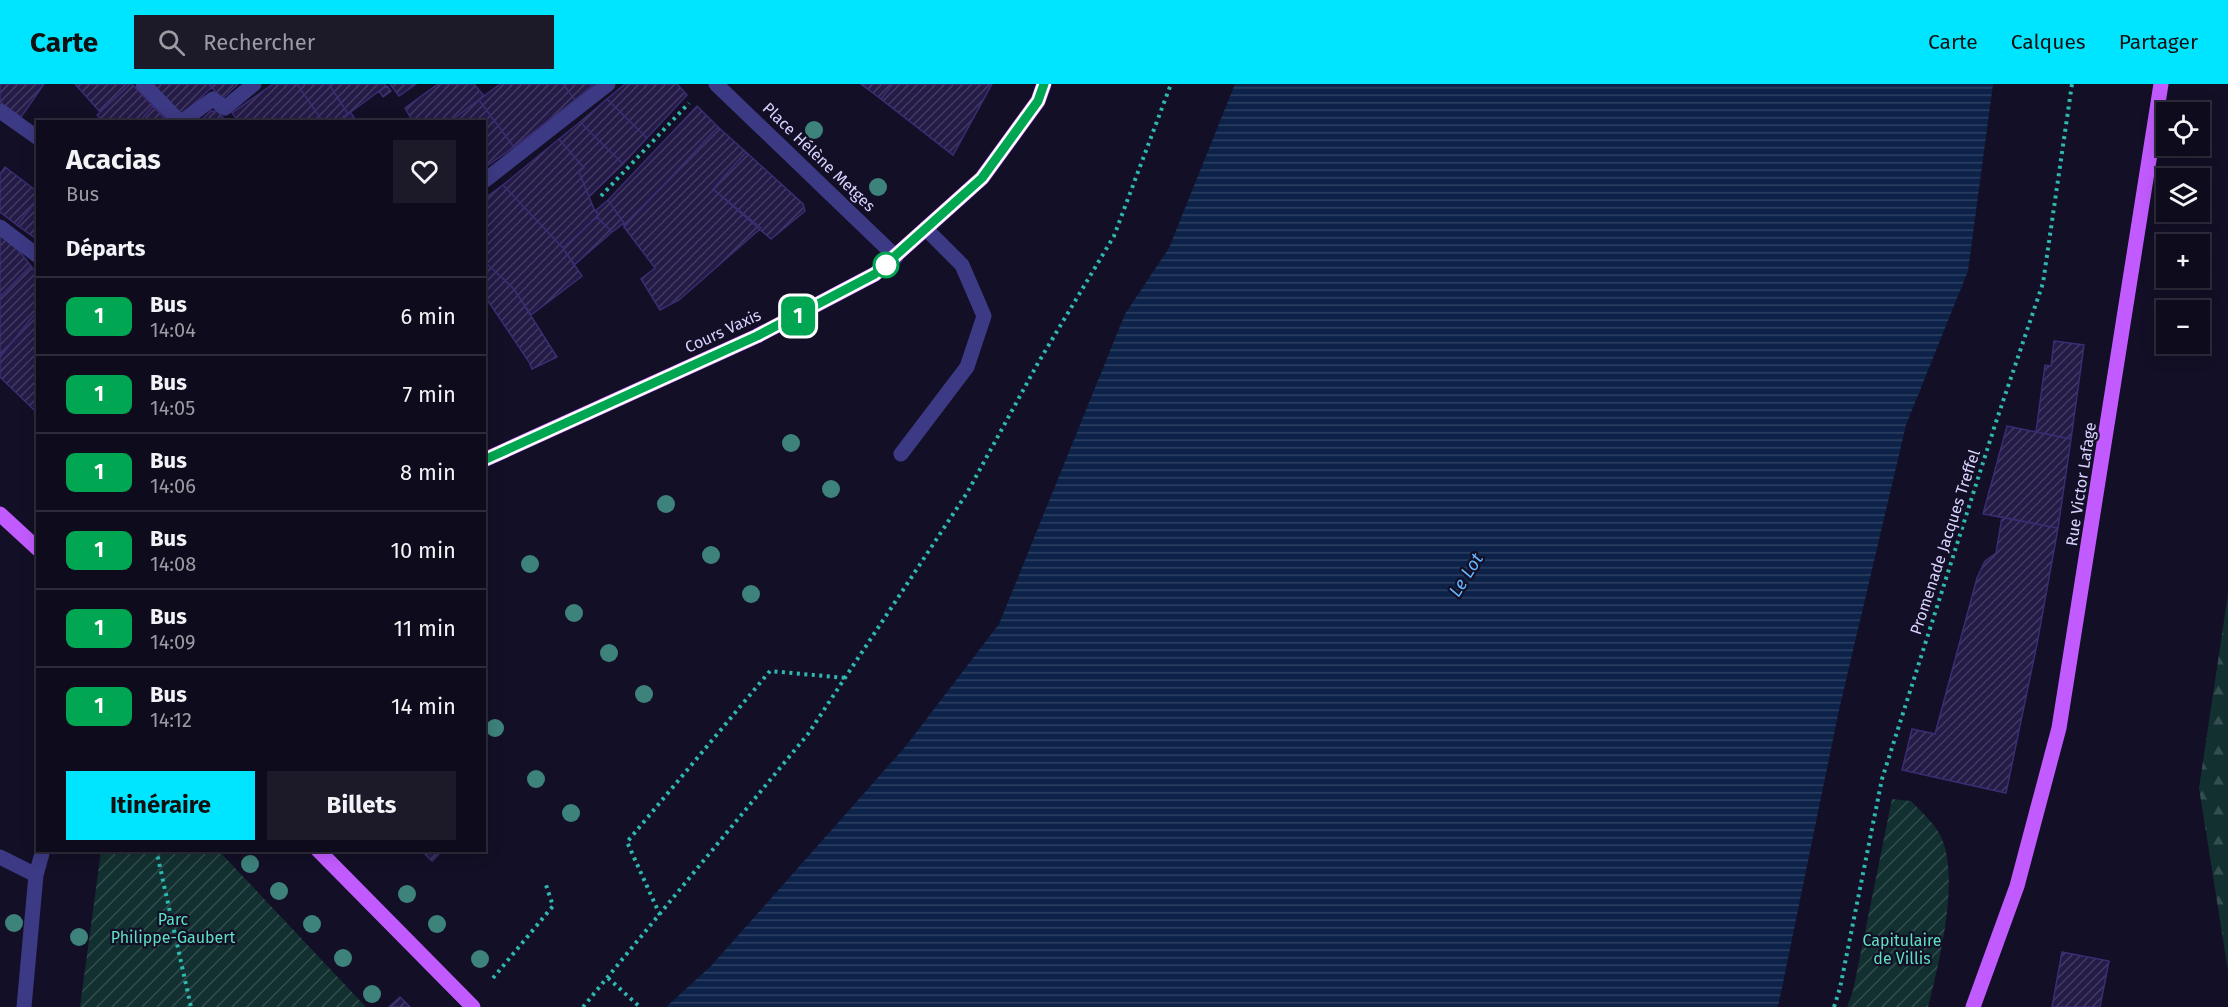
<!DOCTYPE html>
<html lang="fr">
<meta charset="utf-8">
<style>
:root{--surface:#0e0b1c;--page:#1c1929;--text:#f1f3f6;--muted:#9b9ba3;--line:#2e2b3b;--accent:#00e5ff}
body{margin:0;font-family:"Fira Sans",sans-serif;background:var(--page);color:var(--text);height:100vh;display:flex;flex-direction:column;font-size:22px;white-space:nowrap}
*{box-sizing:border-box;margin:0}
p{font-size:20px;color:var(--muted)}
.icon{flex:none;width:33px;height:33px;fill:none;stroke:currentColor;stroke-width:2;stroke-linecap:round;stroke-linejoin:round}
.map{position:relative;flex:1;overflow:hidden}
.details{position:absolute;left:36px;top:36px;width:450px;height:732px;display:flex;flex-direction:column;background:var(--surface);border-radius:0px;box-shadow:0 3px 15px #0003,0 0 0 2px var(--line)}
.details>*{flex:none}
.badge{padding:0 12px;border-radius:9px;font-size:21px;line-height:39px}
.controls{position:absolute;left:2156px;top:18px;display:grid;gap:12px}
.controls a{display:grid;place-items:center;width:54px;height:54px;border-radius:0px;background:var(--surface);box-shadow:0 3px 15px #0003,0 0 0 2px var(--line);font-size:30px}
.map>.badge{position:absolute;translate:-50% -50%;box-shadow:0 0 0 3px #fff}
h2{padding:0 30px;font-size:22px;line-height:54px}
.round{display:grid;place-items:center;flex:none;width:63px;height:63px;border-radius:0px;background:var(--page)}
.overview{display:flex;align-items:center;justify-content:space-between;height:102px;padding:0 30px}
h1{font-size:28px;font-weight:700;line-height:45px}
.button{display:flex;gap:12px;margin-top:auto;padding:12px 30px}
.button a{flex:1;height:69px;border-radius:0px;background:var(--accent);color:#111;font-size:24px;font-weight:700;line-height:69px;text-align:center}
.button a+a{background:var(--page);color:var(--text)}
ul{padding:0;list-style:none}
li{display:flex;align-items:center;gap:18px;height:78px;padding:0 30px;border-top:2px solid var(--line)}
li div{flex:1}
li b{display:block;font-size:22px}
li em{font-style:normal}
li .badge{min-width:66px;font-weight:700;text-align:center}
header{display:flex;align-items:center;gap:36px;box-sizing:border-box;height:84px;padding:0 30px;background:var(--accent);color:#111}
header strong{font-size:28px}
nav{display:flex;gap:33px;margin-inline-start:auto;font-size:21px}
.search{width:420px;height:54px;background:var(--page);display:flex;align-items:center;gap:15px;box-sizing:border-box;padding:0 21px;border-radius:0px;color:var(--muted);font-size:22px}
.map>svg:first-child{display:block}
.forest{fill:url(#forest-firs)}
.garden{fill:url(#garden-furrows)}
.water{fill:url(#water-rules)}
.building{fill:url(#building-hatch);stroke:#3b2d73;stroke-width:1.5}
.lines{fill:none;stroke-linecap:round;stroke-linejoin:round}
.path{stroke:#2fb8b0;stroke-width:4;stroke-dasharray:3 4.5;stroke-linecap:butt}
.minor{stroke:#3d3a85;stroke-width:15}
.major{stroke:#c25bff;stroke-width:15}
.tree{fill:#3d827b}
.line-casing{stroke:#fff;stroke-width:14}
.line{stroke:#00a651;stroke-width:9}
.stop-dot{fill:#fff;stroke:#00a651;stroke-width:3}
.labels{text-anchor:middle;dominant-baseline:central;stroke-width:4.5;stroke-linejoin:round;paint-order:stroke}
.street-label{font-size:16px;fill:#d9d4ff;stroke:#130f26}
.park-label{font-size:16px;fill:#5fe0c0;stroke:#130f26}
.water-label{font-size:18px;font-style:italic;fill:#62b6ff;stroke:#130f26}
</style>
<header>
<strong>Carte</strong>
<div class="search"><svg class="icon" aria-label="search" viewBox="0 0 24 24"><circle cx="10" cy="10" r="6"/><path d="M15 15l6 6"/></svg>Rechercher</div>
<nav><a>Carte</a><a>Calques</a><a>Partager</a></nav>
</header>
<div class="map">
<svg width="2228" height="923" viewBox="0 0 2228 923">
<defs>
<pattern id="forest-firs" width="22" height="20" patternUnits="userSpaceOnUse" patternTransform="scale(1.5)"><rect width="22" height="20" fill="#12302f"/><path d="M5 1l3.5 6h-7zM16 11l3.5 6h-7z" fill="#344d4e"/></pattern>
<pattern id="garden-furrows" width="10" height="10" patternUnits="userSpaceOnUse" patternTransform="scale(1.5)"><rect width="10" height="10" fill="#12302f"/><path d="M-1 1l2-2M0 10L10 0M9 11l2-2" fill="none" stroke="#344d4e"/></pattern>
<pattern id="water-rules" width="6" height="5" patternUnits="userSpaceOnUse" patternTransform="scale(1.5)"><rect width="6" height="5" fill="#0c2248"/><path d="M0 2.5h6" fill="none" stroke="#2f4163"/></pattern>
<pattern id="building-hatch" width="6" height="6" patternUnits="userSpaceOnUse" patternTransform="scale(1.5)"><rect width="6" height="6" fill="#241b47"/><path d="M-1 1l2-2M0 6l6-6M5 7l2-2" fill="none" stroke="#433b63"/></pattern>
</defs>
<rect width="100%" height="100%" fill="#130f26"/>
<path class="forest" d="M2228 510V887L2199 704Z"/>
<path class="garden" d="M1892 715 1911 717C1920 727 1932 737 1939 749 1962 789 1939 879 1928 923H1847L1853 907Z
M101 767H219L366 923H80Z"/>
<path class="water" d="M1235 0H1993L1968 187 1906 341 1839 626 1778 923H666L711 882 905 663 999 540 1125 230 1169 164Z"/>
<path class="building" d="M0 0H44L21 33 0 18Z
M75 0H130L100 28Z
M130 0H132L153 22 139 38H104L97 31Z
M153 0H209L212 3 182 31Z
M209 0H238L222 15Z
M273 0H297L323 38H239L232 29Z
M297 0H329L348 30 337 38H323Z
M329 0H384L386 2 348 30Z
M390 0H416L399 12Z
M438 0H474L484 12 449 38 446 34 441 38H413L405 24Z
M500 0H563L575 16 514 63 479 16Z
M563 0H594L575 16Z
M625 0H677L687 11 647 54 607 15Z
M861 0H893L881 15Z
M893 0H992L953 71 881 15Z
M387 2 391 7 383 13 379 7Z
M607 15 647 54 623 80 580 38Z
M479 16 514 63 484 84V38H449Z
M153 22 168 38H139Z
M697 22 718 43 624 143V139L608 116Z
M211 27H217L227 38H199Z
M350 28 354 33 346 38 343 33Z
M580 38 623 80 589 113 579 88 584 84 559 55Z
M718 43 746 68 713 105 761 144 679 216 660 226 641 195 655 184 624 143Z
M559 55 584 84 579 88 594 125 599 131 563 164 503 101Z
M746 68 803 120 805 127 771 155 713 105Z
M5 83 38 108V115L17 141 0 128V90Z
M503 101 563 164 582 192 531 231 514 205 484 177V115Z
M38 115V156L17 141Z
M608 116 624 139 612 148 597 133 599 131 595 127Z
M597 133 612 148 574 181 563 164Z
M0 151 20 168 31 182 0 213Z
M484 177 514 205 557 273 532 285 529 278 484 211Z
M31 182 38 191V226L0 273V213Z
M38 226V321L34 326 0 293V273Z
M2054 257 2084 261 2071 355 2036 348 2045 281 2051 282Z
M2007 342 2071 355 2058 444 1983 430Z
M2002 433 2058 444 2037 560 2006 709 1902 686 1912 645 1935 650 1977 494 1985 477 1996 469Z
M421 766H443L432 777Z
M2062 868 2109 877 2100 923H2052Z
M400 913 410 923H389Z"/>
<g class="lines">
<path class="path" d="M601 112 689 19
M154 766 158 774 191 923
M660 831 627 758 770 587 846 594
M493 894 553 822 546 801
M608 894 640 923
M583 923 808 650 967 409 1038 279 1114 152 1171 0
M1834 923 1840 904 1882 695 1996 338 2043 199 2072 0"/>
<path class="minor" d="M143 0 180 38
M716 0 896 173
M0 27 38 54
M181 38 213 15 225 24 254 0
M484 97 608 0
M0 143 38 172
M901 370 967 283 984 232 962 181 926 145
M0 773 36 791
M24 923 36 791 43 766"/>
<path class="major" d="M484 376 757 252 875 190 982 94 1038 17 1044 0
M0 430 38 465
M318 766 473 923
M1973 923 2017 802 2059 644 2161 0"/>
</g>
<g class="tree">
<circle cx="814" cy="46" r="9"/>
<circle cx="878" cy="103" r="9"/>
<circle cx="791" cy="359" r="9"/>
<circle cx="831" cy="405" r="9"/>
<circle cx="666" cy="420" r="9"/>
<circle cx="711" cy="471" r="9"/>
<circle cx="530" cy="480" r="9"/>
<circle cx="751" cy="510" r="9"/>
<circle cx="574" cy="529" r="9"/>
<circle cx="609" cy="569" r="9"/>
<circle cx="644" cy="610" r="9"/>
<circle cx="495" cy="644" r="9"/>
<circle cx="536" cy="695" r="9"/>
<circle cx="571" cy="729" r="9"/>
<circle cx="250" cy="780" r="9"/>
<circle cx="279" cy="807" r="9"/>
<circle cx="407" cy="810" r="9"/>
<circle cx="14" cy="839" r="9"/>
<circle cx="312" cy="840" r="9"/>
<circle cx="437" cy="840" r="9"/>
<circle cx="79" cy="853" r="9"/>
<circle cx="343" cy="874" r="9"/>
<circle cx="480" cy="875" r="9"/>
<circle cx="372" cy="910" r="9"/>
</g>
<g class="lines">
<g class="line-casing">
<path id="line" d="M484 376 757 252 875 190 982 94 1038 17 1044 0"/>
</g>
<use href="#line" class="line"/>
</g>
<circle class="stop-dot" cx="886" cy="181" r="12"/>
<g class="labels">
<g class="street-label">
<text transform="translate(819 73) rotate(44)">Place Hélène Metges</text>
<text transform="translate(723 247) rotate(-25)">Cours Vaxis</text>
<text transform="translate(2081 400) rotate(-81)">Rue Victor Lafage</text>
<text transform="translate(1945 458) rotate(-72)">Promenade Jacques Treffel</text>
</g>
<g class="park-label">
<text x="173" y="835">Parc<tspan x="173" dy="18">Philippe-Gaubert</tspan></text>
<text x="1902" y="856">Capitulaire<tspan x="1902" dy="18">de Villis</tspan></text>
</g>
<g class="water-label">
<text transform="translate(1466 491) rotate(-58)">Le Lot</text>
</g>
</g>
</svg>
<div class="controls">
<a><svg class="icon" aria-label="locate" viewBox="0 0 24 24"><circle cx="12" cy="12" r="6"/><path d="M12 2v4M12 18v4M2 12h4M18 12h4"/></svg></a>
<a><svg class="icon" aria-label="layers" viewBox="0 0 24 24"><path d="M12 4l9 5-9 5-9-5zM3 14l9 5 9-5"/></svg></a>
<a>+</a>
<a>−</a>
</div>
<b class="badge" style="left:798px;top:232px;background:#00a651;color:#fff">1</b>
<section class="details">
<div class="overview"><div><h1>Acacias</h1><p>Bus</p></div><a class="round"><svg class="icon" aria-label="heart" viewBox="0 0 24 24"><path d="M12 20l-8-8c-3-5 5-10 8-4 3-6 11-1 8 4z"/></svg></a></div>
<h2>Départs</h2>
<ul>
<li><span class="badge" style="background:#00a651;color:#fff">1</span><div><b>Bus</b><p>14:04</p></div><em>6 min</em></li>
<li><span class="badge" style="background:#00a651;color:#fff">1</span><div><b>Bus</b><p>14:05</p></div><em>7 min</em></li>
<li><span class="badge" style="background:#00a651;color:#fff">1</span><div><b>Bus</b><p>14:06</p></div><em>8 min</em></li>
<li><span class="badge" style="background:#00a651;color:#fff">1</span><div><b>Bus</b><p>14:08</p></div><em>10 min</em></li>
<li><span class="badge" style="background:#00a651;color:#fff">1</span><div><b>Bus</b><p>14:09</p></div><em>11 min</em></li>
<li><span class="badge" style="background:#00a651;color:#fff">1</span><div><b>Bus</b><p>14:12</p></div><em>14 min</em></li>
</ul>
<div class="button"><a>Itinéraire</a><a>Billets</a></div>
</section>
</div>
